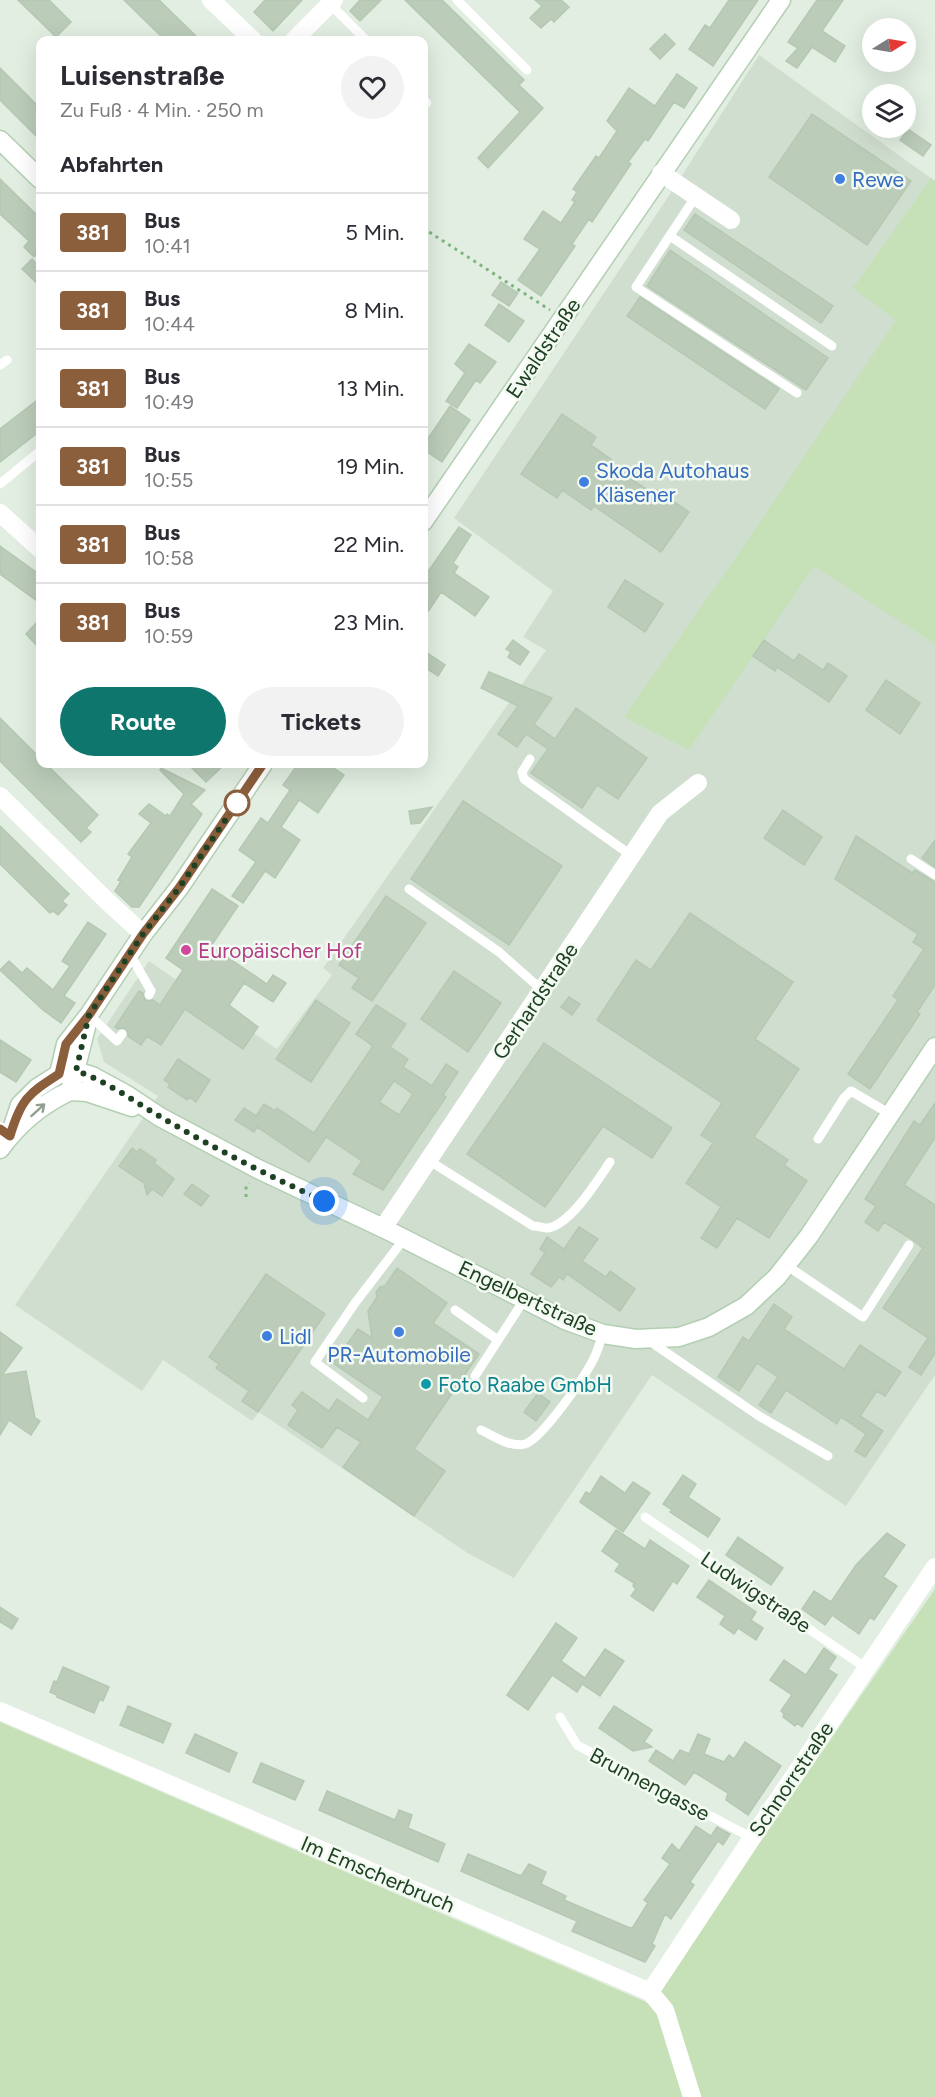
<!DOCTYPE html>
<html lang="de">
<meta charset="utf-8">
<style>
:root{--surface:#fff;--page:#f2f2f3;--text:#2b2b33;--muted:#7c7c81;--line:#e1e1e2;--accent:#0f766e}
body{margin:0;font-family:Figtree,sans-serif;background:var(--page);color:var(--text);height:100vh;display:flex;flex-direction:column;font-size:22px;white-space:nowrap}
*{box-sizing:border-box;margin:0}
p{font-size:20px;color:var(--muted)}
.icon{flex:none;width:33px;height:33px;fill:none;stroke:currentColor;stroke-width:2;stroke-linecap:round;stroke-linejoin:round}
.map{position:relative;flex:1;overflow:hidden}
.panel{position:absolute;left:36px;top:36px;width:392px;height:732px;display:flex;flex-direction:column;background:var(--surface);border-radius:12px;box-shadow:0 6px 24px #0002}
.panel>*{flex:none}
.badge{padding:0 12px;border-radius:4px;font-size:21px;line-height:39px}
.needle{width:39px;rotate:79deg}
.fabs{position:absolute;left:862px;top:18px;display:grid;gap:12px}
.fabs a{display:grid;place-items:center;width:54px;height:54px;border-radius:50%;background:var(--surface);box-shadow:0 6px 24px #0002;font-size:30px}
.you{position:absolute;width:30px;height:30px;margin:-15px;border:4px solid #fff;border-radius:50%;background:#1a73e8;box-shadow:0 0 0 9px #1a73e833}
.map>.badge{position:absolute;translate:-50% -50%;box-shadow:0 0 0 3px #fff}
h2{padding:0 24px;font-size:22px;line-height:54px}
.round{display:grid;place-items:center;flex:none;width:63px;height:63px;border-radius:32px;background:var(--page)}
.overview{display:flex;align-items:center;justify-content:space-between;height:102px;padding:0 24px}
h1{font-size:28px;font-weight:700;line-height:45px}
.primary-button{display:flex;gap:12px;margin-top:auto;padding:12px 24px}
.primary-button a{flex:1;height:69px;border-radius:36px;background:var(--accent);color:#fff;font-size:24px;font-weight:700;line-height:69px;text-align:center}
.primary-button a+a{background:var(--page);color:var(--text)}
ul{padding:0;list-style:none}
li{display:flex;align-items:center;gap:18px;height:78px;padding:0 24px;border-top:2px solid var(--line)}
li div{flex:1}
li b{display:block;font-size:22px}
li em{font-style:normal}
li .badge{min-width:66px;font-weight:700;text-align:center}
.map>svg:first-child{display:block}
.built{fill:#d0decf}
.green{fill:#c6e1b7}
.building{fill:#bbccb9;stroke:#b4c8b3;stroke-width:1.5;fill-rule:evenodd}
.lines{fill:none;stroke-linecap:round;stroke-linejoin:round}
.secondary-casing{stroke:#b3cfb3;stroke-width:21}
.path{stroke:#7eb581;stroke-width:3;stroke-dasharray:3 4.5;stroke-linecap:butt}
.lane{stroke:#fff;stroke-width:9}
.street{stroke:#fff;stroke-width:18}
.secondary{stroke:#fff;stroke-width:18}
.oneway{stroke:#8fa091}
.line-casing{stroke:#fff;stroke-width:14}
.line{stroke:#8b5e3c;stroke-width:9}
.walk{stroke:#1f4123;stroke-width:6;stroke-dasharray:0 10.8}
.shop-dot{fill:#3f7fe0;stroke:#f3faf2;stroke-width:2}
.stop-dot{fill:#fff;stroke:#8b5e3c;stroke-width:3}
.hotel-dot{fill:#d1479c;stroke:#f3faf2;stroke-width:2}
.culture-dot{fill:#0f9aa8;stroke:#f3faf2;stroke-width:2}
.labels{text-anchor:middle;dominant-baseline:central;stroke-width:5;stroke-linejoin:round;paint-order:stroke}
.shop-label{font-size:21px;fill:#366cbe;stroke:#f3faf2;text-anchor:start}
.street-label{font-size:21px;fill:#1f4123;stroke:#f3faf2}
.hotel-label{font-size:21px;fill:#b23c85;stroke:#f3faf2;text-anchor:start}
.culture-label{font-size:21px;fill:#0d838f;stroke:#f3faf2;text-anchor:start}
</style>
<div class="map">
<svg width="935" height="2097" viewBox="0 0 935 2097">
<rect width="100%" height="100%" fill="#e2eee1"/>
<path class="built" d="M759 55 935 181V1375L846 1506 652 1375 514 1578 469 1554 259 1412 252 1421 163 1360 142 1391 15 1305 158 1096 104 1062 97 1039 149 961 277 1049 332 975 323 968 546 650 523 637 553 591 454 518 670 194Z"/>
<path class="green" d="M931 178 935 181V644L814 566 689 750 624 717 748 540 896 320 853 288Z
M935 1589V2097H0V1722L648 2003Z"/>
<path class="building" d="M18 0H49L71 22 56 37Z
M124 0H159L200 40H165Z
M265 0H302L273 31 254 12Z
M360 0H381L360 21 350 11Z
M405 0H442L524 80 519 85 543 108 488 168 478 158 520 112Z
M535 0H561L569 7 554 22 551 19 541 28 530 18 542 6Z
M729 0H758L713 66 689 49 705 25 710 28Z
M817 0H843L822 31 845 46 835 62 812 47 797 68 786 61 798 48 788 42Z
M665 34 675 44 660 59 650 49Z
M0 68 40 108V140L0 100Z
M677 74 697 88 684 108 674 102 648 141 645 139 628 162 631 164 592 222 589 219 572 244 575 246 541 296 518 280 540 249 524 239 543 211 561 223 575 202 572 200 577 192 573 189 596 156 599 158 617 131 607 121 629 88 655 106Z
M812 114 911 181 867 245 769 177Z
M908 129 931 145 923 156 900 140Z
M0 179 40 218V252L39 251 34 257 24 247 29 241 0 214Z
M695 214 833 306 821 323 684 230Z
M670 250 828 358 806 390 647 286Z
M32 259 40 268V286L22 269Z
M501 282 518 293 509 306 492 295Z
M640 297 779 389 765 409 627 316Z
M499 304 524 321 509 342 485 325Z
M469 344 496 362 480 383 476 380 457 408 446 401 465 373 455 364Z
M40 398V431L0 462V429Z
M450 406 470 420 442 462 423 449V446Z
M562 414 596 437 591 445 612 460 609 464 654 494 657 490 689 512 661 552 594 506 591 510 562 490 557 498 521 474Z
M459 527 471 535 453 563 458 567 454 573 489 597 475 616 441 592 423 619V579Z
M0 546 40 575V603L0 574Z
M625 580 663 604 645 632 608 607Z
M40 619V649L26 634Z
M513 640 529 652 520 665 508 657 511 652 506 649Z
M764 640 794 661 799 654 823 670 828 663 847 676 829 702 777 667 775 671 753 656Z
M423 650 445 665 438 676 423 666Z
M489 672 552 698 534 724 555 739 576 708 647 758 618 799 597 785 582 808 531 773 548 749 526 734 517 747 498 734 518 706 481 688Z
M886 680 920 703 900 734 866 710Z
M0 718 40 758V764H46L98 815 86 828 91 832 81 842 0 761Z
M188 764H225L206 782Z
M298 764H327L344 775 318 813 299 800 281 827 300 840 275 878 265 871 243 903 232 896 256 862 239 850 261 818 268 823 290 790 283 785Z
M161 768 205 790 191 804 202 814 139 907H132L115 891 121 881 118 880 132 857 128 854 151 823 139 814 149 804 166 816 167 814 170 816 184 794 160 770Z
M463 801 562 866 509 945 411 879Z
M432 807 420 823 411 824 409 811Z
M783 810 822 837 804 865 764 838Z
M0 826 69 894 62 901 67 905 58 915 53 911 50 913 0 864Z
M856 836 912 873 915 870 935 882V985L917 1012 920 1014 870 1089 848 1074 898 1000 893 996 924 949 913 942 918 934 835 879Z
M935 840V867L922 858Z
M212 889 238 906 211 946 267 984 273 975 286 983 273 1002 244 983 229 1005 258 1027 243 1049 185 1009 161 1045 147 1036 141 1045 128 1036V1032L125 1028 118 1029 115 1027 139 991 143 993 146 1001 153 1000 160 1005 183 970 166 958Z
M386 896 426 923 372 1001 352 988 359 978 339 965Z
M690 913 793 982 755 1039 799 1069 754 1137 788 1160 784 1165 807 1181 769 1238 737 1218 717 1248 701 1238 721 1207 686 1183 713 1143 701 1135 722 1103 597 1020 636 960 651 970Z
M88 922 106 934 64 996 75 1003 61 1023 43 1010 0 970 9 961 22 973 27 968 53 990 70 966 62 961Z
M454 971 501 1003 468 1052 421 1019Z
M569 997 580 1004 572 1015 561 1007Z
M316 1000 350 1023 311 1082 276 1059Z
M376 1005 406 1024 390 1047 408 1059 403 1067 432 1086 446 1064 458 1072 443 1095 446 1097 383 1190 353 1174 362 1161 326 1137 309 1162 257 1127 254 1132 235 1120 244 1108 256 1116 264 1104 275 1111 277 1108 314 1133 373 1046 356 1034ZM394 1081 413 1094 399 1115 379 1102Z
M0 1040 31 1060 16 1082 0 1072Z
M544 1043 672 1128 652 1158 603 1126 545 1207 467 1154Z
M178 1059 210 1080 196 1102 189 1097 187 1100 168 1087 170 1084 164 1080Z
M935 1103V1138L904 1185 935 1205V1353L921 1375 909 1367 928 1338 883 1308 923 1248 913 1240 884 1222 878 1231 865 1222 876 1206 865 1199 914 1121 920 1125Z
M132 1148 137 1152 140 1149 156 1160 154 1163 174 1179 162 1196 152 1189 147 1195 144 1183 119 1166Z
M192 1184 209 1196 201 1206 184 1194Z
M579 1227 598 1239 582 1261 606 1277 610 1271 635 1289 620 1311 567 1274 563 1280 559 1277 551 1287 531 1274 545 1253 540 1249 547 1237 564 1249Z
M397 1268 447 1303 433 1323 479 1354 414 1449 445 1471 414 1516 343 1467 361 1442 337 1427 322 1448 288 1425 298 1410 292 1405 302 1392 329 1411 337 1399 368 1420 383 1397 333 1363 358 1329 372 1338 368 1311 377 1297 376 1292 380 1287 385 1286Z
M266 1274 325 1314 258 1412 242 1401 249 1391 216 1368 219 1364 209 1357Z
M774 1304 792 1317 784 1329 844 1369 860 1345 901 1372 885 1396 877 1391 860 1416 883 1431 865 1457 855 1451 866 1434 841 1417 837 1424 786 1390 771 1413 759 1405 778 1377 757 1363 739 1391 718 1377 743 1337 749 1341Z
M0 1332 22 1348 2 1375 26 1371 35 1418 40 1421 31 1435 9 1420 0 1435Z
M538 1393 550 1402 536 1421 524 1412Z
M683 1475 696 1484 688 1497 720 1519 708 1537 670 1512 672 1510 663 1504Z
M601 1476 625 1493 633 1482 650 1493 623 1532 580 1502 586 1492 590 1494Z
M616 1530 645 1549 650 1540 689 1566 677 1584 673 1581 653 1611 631 1596 636 1589 633 1586 634 1583 615 1571 620 1564 602 1551Z
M887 1533 905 1545 883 1577 897 1586 874 1620 870 1617 859 1634 832 1615 825 1625 802 1609 814 1591 831 1602 856 1565Z
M738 1537 783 1568 771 1585 726 1555Z
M709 1580 756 1612 751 1620 763 1628 756 1640 738 1628 734 1634 720 1624 725 1616 697 1597Z
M0 1607 18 1619 12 1629 0 1622Z
M556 1623 577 1638 561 1661 585 1678 605 1649 624 1661 600 1696 582 1684 577 1692 552 1675 528 1710 507 1695Z
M824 1648 836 1657 828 1669 837 1675 802 1727 797 1723 795 1726 783 1717 784 1714 781 1711 792 1695 770 1680 784 1660 806 1675Z
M63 1667 109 1687 103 1701 100 1699 94 1713 57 1697V1695L50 1692 54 1681 57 1682Z
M128 1706 171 1724 163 1743 120 1725Z
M614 1706 652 1730 644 1742 652 1747 633 1751 599 1728Z
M195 1734 237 1753 229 1772 186 1753Z
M698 1734 710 1739 704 1754 724 1762 729 1755 734 1759 745 1742 781 1766 748 1815 726 1800 728 1793 694 1772 685 1785 649 1761 656 1750 673 1761 680 1750 689 1754Z
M261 1763 304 1781 295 1800 253 1782Z
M327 1791 395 1820 399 1810 412 1815 408 1828 445 1844 438 1862 319 1810Z
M696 1826 711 1836 717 1827 730 1834 723 1845 718 1841 690 1882 694 1885 671 1919 665 1914 652 1944 655 1946 645 1962 572 1931 577 1921 461 1871 468 1854 521 1876 529 1864 546 1872 541 1884 566 1896 564 1900 630 1928 633 1927 648 1903 644 1900 670 1864 662 1858 672 1844 679 1851Z"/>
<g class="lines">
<g class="secondary-casing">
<path id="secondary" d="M0 140 40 179
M423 522 781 0
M59 1074 66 1044 89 1015 143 934 179 888 263 764
M70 1091 87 1092 132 1107
M10 1135 20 1105 37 1088 59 1074 76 1071 92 1076 127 1095 160 1117 258 1169 383 1228 565 1320 603 1334 636 1339 679 1337 709 1327 746 1306 777 1277 809 1236 935 1047
M0 1149C18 1124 42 1104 70 1091L87 1023"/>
</g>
<path class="path" d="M423 228 550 310
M246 1197V1186L249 1183"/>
<path class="lane" d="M457 0 527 70
M330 4 366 40
M423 99 427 103
M696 196 636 287 797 393
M670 236 832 346
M0 365 7 360
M0 484 40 451
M530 759 522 772 524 779 632 856
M911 859 935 875
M409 889 499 952 542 990
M130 954 151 991 149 995
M89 1015 117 1041 122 1034
M818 1139 844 1098 851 1091 890 1114
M428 1160 533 1226C538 1226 544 1228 548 1228 571 1224 597 1181 610 1162
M786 1265 863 1317 909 1245
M455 1310 498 1340
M648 1340 759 1416 828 1456
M475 1376 524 1300
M363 1398 315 1362 355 1303 404 1239
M481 1430C494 1436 511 1448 525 1444 542 1439 587 1374 595 1356 598 1349 600 1342 603 1334
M645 1517 866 1668
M560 1717 577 1745 752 1838"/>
<path class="street" d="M211 0 253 40
M294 40 334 0
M661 173 731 220
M0 513 40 549
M0 796 108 902 143 934
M383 1228 660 813 698 783
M0 1711 650 1992 665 2010 692 2097
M650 1992 752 1838 935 1567"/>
<use href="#secondary" class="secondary"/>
</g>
<defs><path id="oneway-shaft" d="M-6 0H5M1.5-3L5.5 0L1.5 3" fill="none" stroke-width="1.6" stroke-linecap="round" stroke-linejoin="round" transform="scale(1.5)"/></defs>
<use class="oneway" href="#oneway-shaft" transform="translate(38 1110) rotate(-42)"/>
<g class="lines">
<g class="line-casing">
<path id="line" d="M0 1129 10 1136C21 1099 28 1094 59 1074L66 1044 89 1015 143 934 179 888 263 764"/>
</g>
<use href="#line" class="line"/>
<path class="walk" d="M237 803 179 888 143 934 89 1015 76 1071C107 1081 133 1101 161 1117 213 1148 269 1176 324 1201"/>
</g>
<g class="shop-dot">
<circle cx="840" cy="179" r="6"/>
<circle cx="584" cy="482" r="6"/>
<circle cx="399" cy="1332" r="6"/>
<circle cx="267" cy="1336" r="6"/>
</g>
<circle class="stop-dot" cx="237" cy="803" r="12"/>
<circle class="hotel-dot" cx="186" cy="950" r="6"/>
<circle class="culture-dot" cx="426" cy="1384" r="6"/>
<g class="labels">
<g class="shop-label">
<text x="852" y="179">Rewe</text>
<text x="596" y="470">Skoda Autohaus<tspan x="596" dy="24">Kläsener</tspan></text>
<text x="279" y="1336">Lidl</text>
<text x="399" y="1354" text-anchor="middle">PR-Automobile</text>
</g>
<g class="street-label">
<text transform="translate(543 348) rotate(-56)">Ewaldstraße</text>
<text transform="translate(535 1001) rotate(-56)">Gerhardstraße</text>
<text transform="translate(528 1298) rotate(25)">Engelbertstraße</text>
<text transform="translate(756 1592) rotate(34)">Ludwigstraße</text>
<text transform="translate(791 1779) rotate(-56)">Schnorrstraße</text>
<text transform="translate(650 1784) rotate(28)">Brunnengasse</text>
<text transform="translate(378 1874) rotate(23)">Im Emscherbruch</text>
</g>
<g class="hotel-label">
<text x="198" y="950">Europäischer Hof</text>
</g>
<g class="culture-label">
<text x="438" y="1384">Foto Raabe GmbH</text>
</g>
</g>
</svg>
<div class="fabs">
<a><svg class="needle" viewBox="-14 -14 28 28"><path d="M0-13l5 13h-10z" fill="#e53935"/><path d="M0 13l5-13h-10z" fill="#7c7c81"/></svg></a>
<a><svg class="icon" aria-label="layers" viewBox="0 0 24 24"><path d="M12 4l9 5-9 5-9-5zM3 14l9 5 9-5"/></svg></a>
</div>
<div class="you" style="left:324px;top:1201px"></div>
<section class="panel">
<div class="overview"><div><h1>Luisenstraße</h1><p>Zu Fuß · 4 Min. · 250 m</p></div><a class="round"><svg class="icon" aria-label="heart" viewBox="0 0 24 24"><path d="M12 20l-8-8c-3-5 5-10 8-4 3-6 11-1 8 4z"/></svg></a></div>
<h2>Abfahrten</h2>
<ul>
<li><span class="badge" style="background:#8b5e3c;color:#fff">381</span><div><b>Bus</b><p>10:41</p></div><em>5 Min.</em></li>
<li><span class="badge" style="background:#8b5e3c;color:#fff">381</span><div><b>Bus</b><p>10:44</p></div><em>8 Min.</em></li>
<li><span class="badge" style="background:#8b5e3c;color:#fff">381</span><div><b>Bus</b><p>10:49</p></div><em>13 Min.</em></li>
<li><span class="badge" style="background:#8b5e3c;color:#fff">381</span><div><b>Bus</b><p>10:55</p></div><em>19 Min.</em></li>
<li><span class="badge" style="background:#8b5e3c;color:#fff">381</span><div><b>Bus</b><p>10:58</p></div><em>22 Min.</em></li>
<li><span class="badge" style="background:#8b5e3c;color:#fff">381</span><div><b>Bus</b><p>10:59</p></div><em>23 Min.</em></li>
</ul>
<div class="primary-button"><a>Route</a><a>Tickets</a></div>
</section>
</div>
